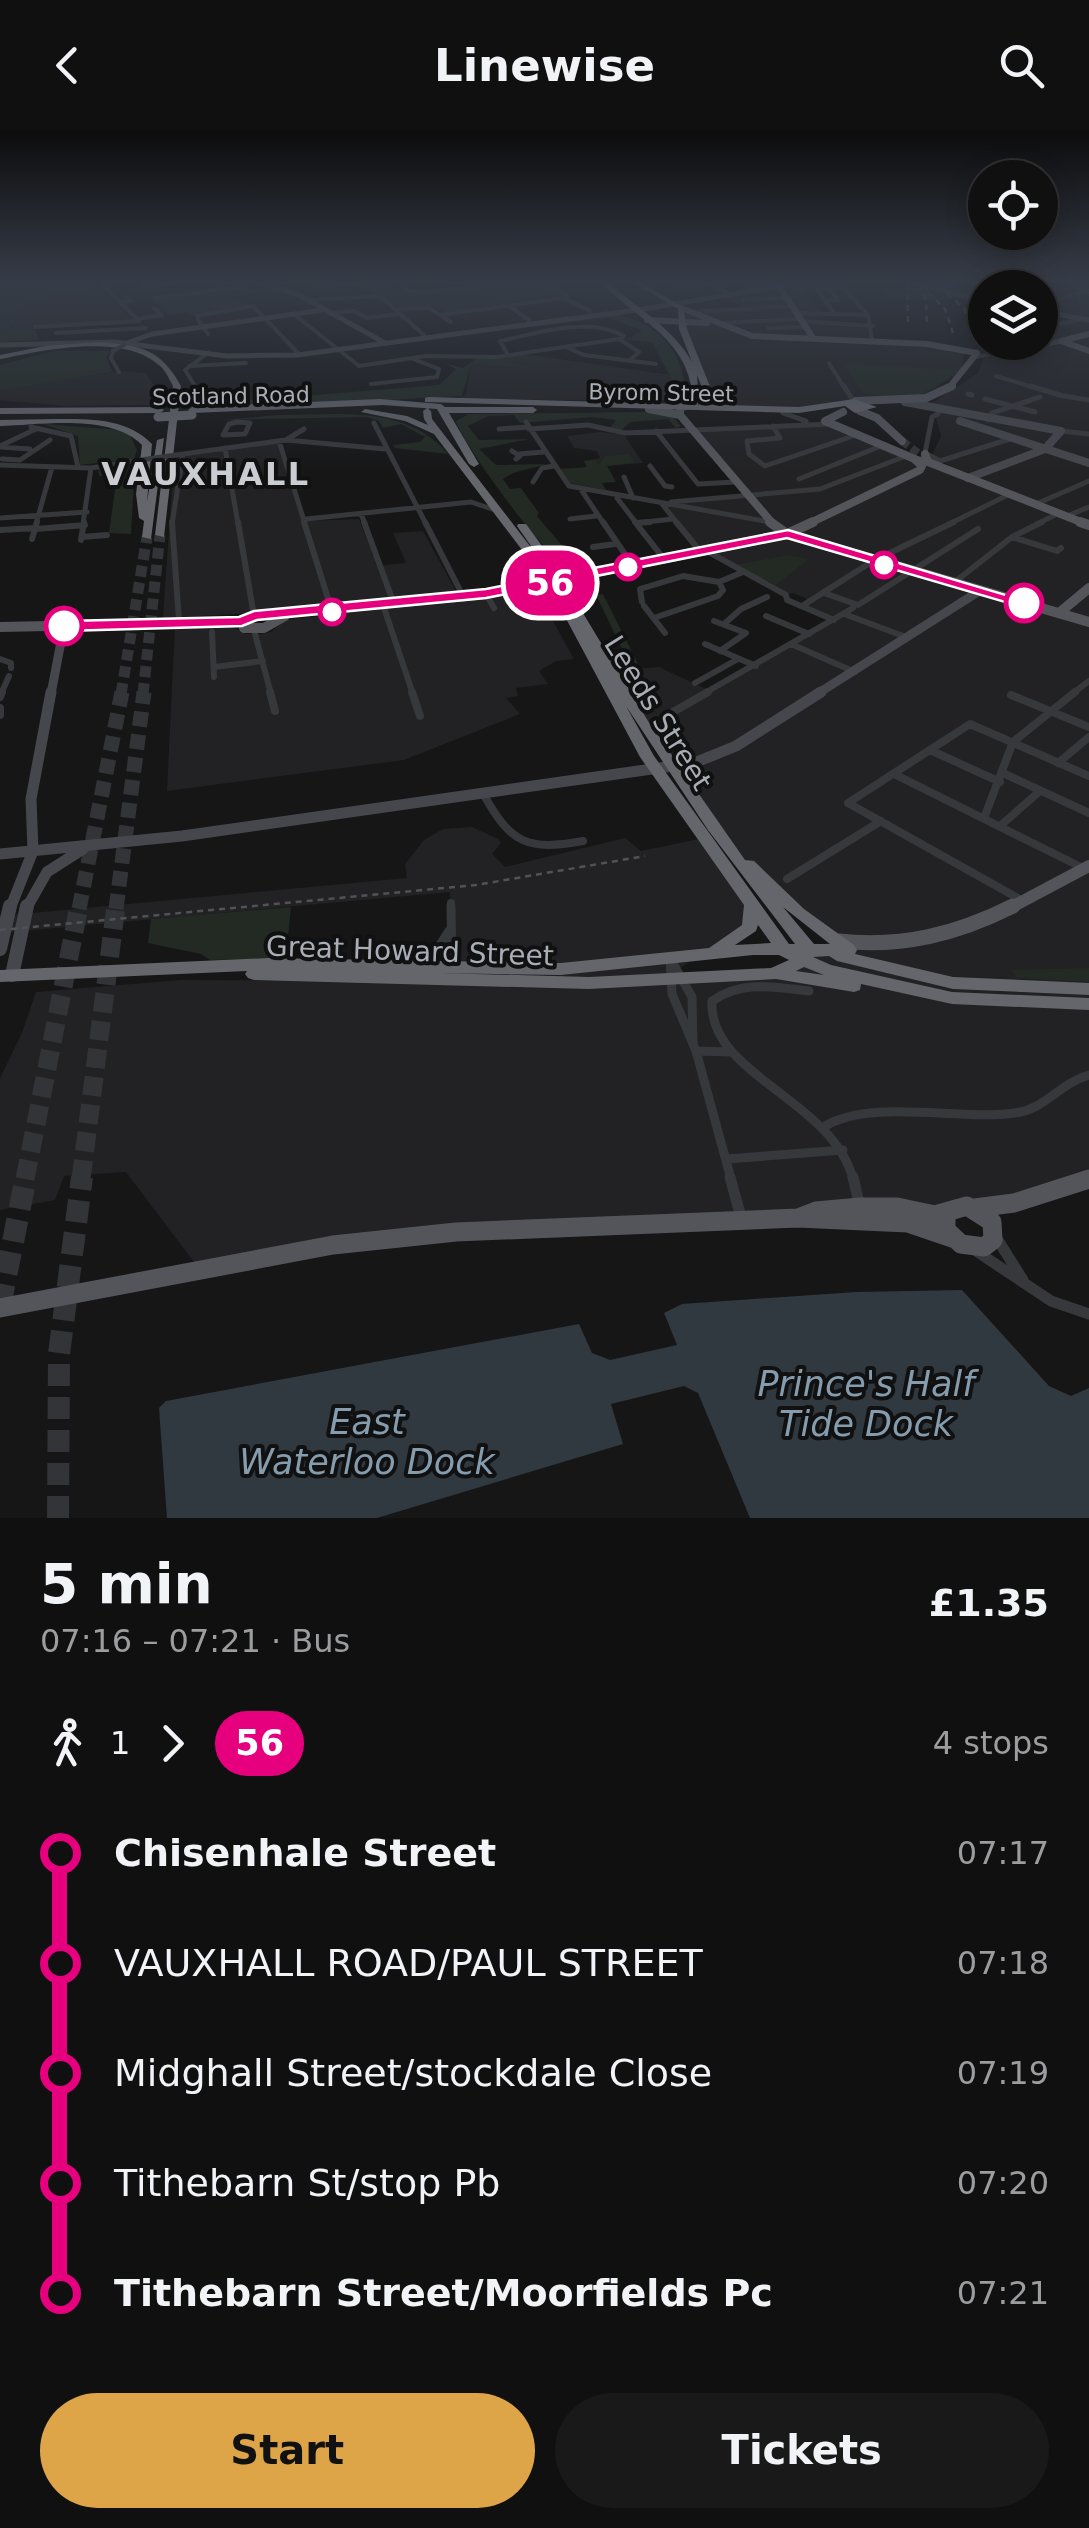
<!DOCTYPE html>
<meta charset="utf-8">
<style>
:root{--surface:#101011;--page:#19191a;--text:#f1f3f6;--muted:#9c9d9f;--line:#303031;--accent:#dea548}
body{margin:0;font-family:"DejaVu Sans",sans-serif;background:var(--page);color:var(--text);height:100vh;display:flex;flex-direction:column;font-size:38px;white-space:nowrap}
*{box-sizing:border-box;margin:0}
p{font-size:32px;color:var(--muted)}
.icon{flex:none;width:55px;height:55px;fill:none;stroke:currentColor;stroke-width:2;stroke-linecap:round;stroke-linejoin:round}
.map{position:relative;height:1388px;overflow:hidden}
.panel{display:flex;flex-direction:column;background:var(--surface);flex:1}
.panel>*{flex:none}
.badge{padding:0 20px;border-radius:32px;font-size:35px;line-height:65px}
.tools{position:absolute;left:968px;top:30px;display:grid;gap:20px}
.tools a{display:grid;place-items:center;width:90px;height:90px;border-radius:50%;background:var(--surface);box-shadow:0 5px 25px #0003,0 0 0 2px var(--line);font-size:50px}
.map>.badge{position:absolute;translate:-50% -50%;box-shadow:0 0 0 5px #fff}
.legs{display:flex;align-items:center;gap:15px;height:110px;padding:0 40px;font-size:32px}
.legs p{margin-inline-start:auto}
.headline{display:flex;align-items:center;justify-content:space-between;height:170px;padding:0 40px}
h1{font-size:55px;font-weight:700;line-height:75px}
.action{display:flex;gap:20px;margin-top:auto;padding:20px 40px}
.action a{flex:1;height:115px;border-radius:60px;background:var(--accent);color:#111;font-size:40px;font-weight:700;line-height:115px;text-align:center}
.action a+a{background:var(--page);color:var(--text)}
ul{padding:0 40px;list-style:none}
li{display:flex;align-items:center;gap:35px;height:110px;font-size:38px}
li i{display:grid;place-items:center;width:15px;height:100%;margin:0 12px;background:currentColor}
li i::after{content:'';width:25px;height:25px;margin:-12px;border:8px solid;border-radius:50%;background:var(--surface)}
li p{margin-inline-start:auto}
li:first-child i{background:linear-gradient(#0000 50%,currentColor 0)}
li:last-child i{background:linear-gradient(currentColor 50%,#0000 0)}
header{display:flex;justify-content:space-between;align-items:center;height:130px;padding:0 40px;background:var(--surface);font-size:45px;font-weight:700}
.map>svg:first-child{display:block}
.built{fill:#222224}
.green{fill:#222a23}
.water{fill:#30393f}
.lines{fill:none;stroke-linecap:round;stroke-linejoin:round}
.primary-tunnel{stroke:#333437;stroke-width:8;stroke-dasharray:8 4;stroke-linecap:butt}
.highway-tunnel-far3{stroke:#333437;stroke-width:11;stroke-dasharray:11 6;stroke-linecap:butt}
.highway-tunnel-far2{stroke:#333437;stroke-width:15;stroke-dasharray:15 8;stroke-linecap:butt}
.highway-tunnel-far1{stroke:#333437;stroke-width:19;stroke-dasharray:19 9;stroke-linecap:butt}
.highway-tunnel{stroke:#333437;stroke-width:22;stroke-dasharray:22 11;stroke-linecap:butt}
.street-far5{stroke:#37383c;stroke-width:4}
.street-far4{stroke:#37383c;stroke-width:5}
.street-far3{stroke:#37383c;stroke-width:6}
.street-far2{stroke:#37383c;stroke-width:8}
.street-far1{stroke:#37383c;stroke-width:9}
.street{stroke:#37383c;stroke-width:11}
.secondary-far4{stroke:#45474c;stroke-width:5}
.secondary-far3{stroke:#45474c;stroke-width:8}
.secondary-far2{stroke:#45474c;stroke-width:9}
.secondary-far1{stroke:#45474c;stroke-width:11}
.secondary{stroke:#45474c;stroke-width:14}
.primary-far5{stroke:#54555b;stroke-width:6}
.primary-far4{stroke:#54555b;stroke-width:8}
.primary-far3{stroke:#54555b;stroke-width:10}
.primary-far2{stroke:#54555b;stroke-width:12}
.primary-far1{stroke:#54555b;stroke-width:15}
.primary{stroke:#54555b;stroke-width:19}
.highway{fill:#64666c;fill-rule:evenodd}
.rail{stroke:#505257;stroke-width:2.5;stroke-dasharray:6 5;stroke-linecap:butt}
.street-bridge-far1{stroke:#37383c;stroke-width:4}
.street-bridge{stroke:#37383c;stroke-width:5}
.secondary-bridge{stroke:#45474c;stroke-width:5}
.highway-bridge{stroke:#64666c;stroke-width:9}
.line-1{fill:#e6007e;stroke:#fff;stroke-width:2.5}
.stop-1-dot{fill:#fff;stroke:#e6007e;stroke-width:5}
.labels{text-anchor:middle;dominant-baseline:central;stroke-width:8;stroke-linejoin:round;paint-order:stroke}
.far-street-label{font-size:22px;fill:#a9aeb6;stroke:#111112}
.street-label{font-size:28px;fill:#a9aeb6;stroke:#111112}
.far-district-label{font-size:32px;font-weight:bold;letter-spacing:2.5px;fill:#caccd2;stroke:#111112}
.near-water-label{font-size:35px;font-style:italic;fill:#849cad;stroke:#111112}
</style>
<header><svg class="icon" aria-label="back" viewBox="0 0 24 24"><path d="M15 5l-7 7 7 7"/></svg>Linewise<svg class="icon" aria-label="search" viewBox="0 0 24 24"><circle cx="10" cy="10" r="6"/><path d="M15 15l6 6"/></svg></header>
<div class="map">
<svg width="1089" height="1388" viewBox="0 0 1089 1388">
<rect width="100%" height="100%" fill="#161617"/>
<path class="built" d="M742 150H796L824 188H802L803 191 873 196 872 209 960 221 964 223 961 242 917 269 843 270 813 277 716 281 679 274 703 261 680 182 742 178 725 166 754 159 736 152Z
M904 150H1060L1089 161V1049L1014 1073 456 1102 200 1140 126 1042 64 1046 55 1070 0 1080V948L22 903 36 862 180 850 450 851 452 836 450 762 0 803V786L407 748 405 734 424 710 443 699 472 697 498 709 501 713 492 724 505 737 625 708 641 721 704 708 753 787 669 846 774 844 832 810 746 732 719 701 614 541 659 537 710 561 829 490 803 479 809 470 793 463 786 465 700 421 662 374 746 365 689 299 828 296 995 361 932 326 941 306 932 273 978 243 983 229 1035 218 1039 215 1034 213 1040 212V198L1080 190 1040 181V158H985V169L891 170 883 160H906Z
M101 159 132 190 13 199 2 183 26 180 21 169Z
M525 224 684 247 686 255 678 267 658 271 459 269 466 264 471 235 482 229Z
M124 241 146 243 157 262 162 263 158 275 66 276 0 270V260L9 257Z
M600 302 624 305 643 333 588 337 584 331 600 328 597 321 574 318 567 306Z
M278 312 304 391 359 389 377 436 406 433 393 403 423 401 457 463 326 479 163 488 174 328Z
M519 463 538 464 574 529 556 531 539 541 548 554 516 558 518 566 506 568 520 584 404 630 167 661 175 496H231L246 504H260L271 502 285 490Z"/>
<path class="green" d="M0 150H92L101 159 52 165 54 169H22L26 180 3 184 12 199 34 198 40 210 0 212Z
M380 152C402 173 507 155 542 152L559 164 447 183 433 177H397L367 157 341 155Z
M263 156 278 160 229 167 248 175 190 186 187 183 169 185 152 170 209 162 223 167 249 159 269 162 258 157Z
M617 185C646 188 672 211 681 237 684 246 681 248 686 256L672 250 652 212 625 210 642 201 610 188 500 200Z
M54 221H110L106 227 113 242 0 260V235Z
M525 224C535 231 551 228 562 230L563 231H500L532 237 526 238 480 234 492 231 471 235 462 266 270 276 213 273 439 255 456 239 444 233 463 238 476 229Z
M843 233 957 240 958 242 914 268 864 264Z
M646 282 671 285 681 296 676 298 668 289 630 292 622 300H608L616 290 592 287 520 293 514 285 488 286 468 296 479 310 530 309 479 319 496 335 546 334C535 339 516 339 503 349L510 359 521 358 539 383 537 386 570 425 582 427 594 436 622 433C604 437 586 444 568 437 546 429 464 316 456 291L469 284Z
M278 285C338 285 406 274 448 324L395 318 393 315 420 312 425 307 401 294 383 298 379 291 366 287 222 290Z
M43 294 121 300 130 305 137 320 134 329 80 335 78 306Z
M629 324 635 333 607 336 616 352 602 353 606 360 568 353 559 339 587 337 584 331 595 330 599 335 605 326Z
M135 335 131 404 109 403 117 345 99 346 98 339Z
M787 425 809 429 776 455 736 435Z
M603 464 659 576 648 573 596 465Z
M291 777 286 828 210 830 201 824 148 813 151 789Z
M1089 838V852L1017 848 1011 840Z"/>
<path class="water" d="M962 1160 1049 1256 1071 1266 1089 1258V1388H750L698 1263 684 1256 611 1274 623 1314 377 1388H167L159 1278 166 1271 579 1194 592 1223 610 1230 677 1215 664 1183 682 1174 856 1162Z"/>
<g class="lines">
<path class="primary-tunnel" d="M902 311 933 334"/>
<path class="highway-tunnel-far3" d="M121 564 147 407
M143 564 160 405"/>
<path class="highway-tunnel-far2" d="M79 779 122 562
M116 779 144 562"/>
<path class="highway-tunnel-far1" d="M25 1049 79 776
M81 1049 116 776"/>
<path class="highway-tunnel" d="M0 1176 26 1047
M58 1388 59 1224 82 1047"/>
<path class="street-far5" d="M98 150 138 190
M397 150 407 161 423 162 545 150
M544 150 567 166
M668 150 684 158 713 154
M836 150 868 185 872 210
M446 151 461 150
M102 154 134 150
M714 154 749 150
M265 155 294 150
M140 157 191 151
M316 157 387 150
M793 157 845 158
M815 157 835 184
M994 158 1010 150
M208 161 242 157
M154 168 206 162
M309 170 380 166 424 205
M743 170 786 168
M825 170H839L829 158
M121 172 131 171 126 167
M1040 175 1086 161
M509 176 529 190
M400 179 429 178 451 192
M356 182 367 188 398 184
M691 182 792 176
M328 183 354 181
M797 183 868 185
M295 185 359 236 426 226 496 227 619 209
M441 185 564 168 590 181
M197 186 253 176 298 223
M137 189 162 185 154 178
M198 190 208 204
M803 191 873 196
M720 193 801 189
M35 197 139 191
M768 198 807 197
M1040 198 1083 189
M56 203 146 198
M619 209 639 222 629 231
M566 217 584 225 656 234
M113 221 111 228 119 242
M508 225 500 211C536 203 590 186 624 206L619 209
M975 227 1027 218
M829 233 845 259
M189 236 246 233
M996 246 1039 259
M371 254 437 247 439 239 413 229
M197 259 185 240 209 222"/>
<path class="street-far4" d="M195 256 208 276
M844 256 854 272
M1030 256 1060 265
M968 264 972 265
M1058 265 1089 270
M985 269 1035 282
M783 283 806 291 803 294
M938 284 932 287 925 323 940 331 1013 308
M988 290 992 283 1040 267
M237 292 250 293 245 304 223 305 229 294Z
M526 292 569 356 770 392
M374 293 426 394
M31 297 71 306 78 337
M499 299 528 297
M529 299 588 295 625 303 830 294
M656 301 698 354 736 352
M1061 301 1089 304
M286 310 304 299
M279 311 305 394
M747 311 749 324 765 336 856 305
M747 311 780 308 773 296
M0 316 36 299
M0 317 30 319
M225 318 238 394
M512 321 520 326 516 329
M519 324 544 322
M176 325 286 310 385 319
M2 329 20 330 50 310
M0 335 91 338 134 331
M650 336 665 356 672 357
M624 347 633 368
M799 349 881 316
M533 352 542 338 554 336
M580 358 604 394
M620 366 617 368 637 394
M671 372 820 359 906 326
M662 374 678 394
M1036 374 1089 351
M361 384 365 394
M1067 386 1089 377
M0 388 87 382
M306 389 471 372 498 381
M570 389 596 386
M636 393 673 389
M36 394 52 337
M83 394 91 338
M172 394 183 324
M949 394 1010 364
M1037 394 1059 383"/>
<path class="street-far3" d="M172 392 179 491
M238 392 254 486
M304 392 332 481
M364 392 394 474
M425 392 463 466
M603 392 633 436
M635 392 664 429
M676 392 700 421
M636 393 650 392
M36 399 85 395
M0 400 36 398
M82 407 107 405
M1012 407 1057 421 1061 418
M32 409 37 392
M81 410 84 392
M593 417 615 414
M705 420 786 465 787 470 834 490
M956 451 1012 407 1042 392
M824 463 858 475 978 399
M486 464 494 478
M642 472 640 459 683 446 719 452 743 442
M383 475 413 564
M644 476 665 503
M802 476 873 431 954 392
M844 484 906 507
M766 486 809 504
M654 488 718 466 723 460 719 452
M714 491 746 503 720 521
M724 494 741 479 767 467
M254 500 271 564
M212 502 214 547
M705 514 756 536
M791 514 855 542
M0 529 11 533V538
M214 537 263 531
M695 553 738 529
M1 564 9 546
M703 564 853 478
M1072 564 1089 551"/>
<path class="street-far2" d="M270 562 275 581
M412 562 420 586
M1011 565 1089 597
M0 567 2 562
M0 578V585
M673 582 708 562
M1013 612 1075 562
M930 620 1000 652
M1058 633 1089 607
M894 644 1085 739
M1005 644 1089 683
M484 665C511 714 528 721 583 711
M984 688 1013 612
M1000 696 1040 661
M787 749 881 691
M1023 771 848 673 970 594 1089 646
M451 773V779"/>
<path class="street-far1" d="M451 776 452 837
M670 828 672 864 696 921 731 1049
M670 828 692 867 693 913
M427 835 449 801
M809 861C775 857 742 850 712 871 708 945 832 969 853 1049
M696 921 731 922
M825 996C873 968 959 991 1015 983 1046 979 1060 953 1089 945
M727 1029 843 1020"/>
<path class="street" d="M730 1047 742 1091
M853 1047 860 1077
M996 1107 1023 1150
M976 1121 1051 1171 1089 1184"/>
<path class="secondary-far4" d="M252 150 299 165 385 213
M707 150 726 162
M1064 150 1089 162
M956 164 985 170
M1040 181 1089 190
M127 213 152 204 323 180
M0 215 114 212 227 226 297 225 645 179 815 150
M1027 218 1061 211"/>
<path class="secondary-far3" d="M905 272 1061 301 1045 319 968 348
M960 291 1089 333"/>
<path class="secondary-far2" d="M51 564 64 496
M817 564 981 460"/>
<path class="secondary-far1" d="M0 724 182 706 694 633 736 616 821 562
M10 779 33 721 31 669 51 562
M26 779 47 742 83 719"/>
<path class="secondary" d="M0 819 10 776
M12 845 27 776"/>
<path class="primary-far5" d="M775 150 813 208
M681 178 752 206 927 214 977 223 948 259
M647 190 707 193
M1061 211 1089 221
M1061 211 1089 204"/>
<path class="primary-far4" d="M856 271 926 268 952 256
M694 274 680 277V285L773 394
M649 279 680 285
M860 281 877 288 902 311
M843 282 825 291 922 332
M925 324 928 332 1086 394
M808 394 920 340 922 336 914 329"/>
<path class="primary-far3" d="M770 392 787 404 1089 492
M1080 392 1089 395
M1059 483 1089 458
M242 492 244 498H264L285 486
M0 497 242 492 254 486 486 464 787 404 813 392"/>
<path class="primary-far2" d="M1008 779 1089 736"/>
<path class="primary-far1" d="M839 811C902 818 957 804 1013 776"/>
<path class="primary" d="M975 1078 1014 1073 1089 1049
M798 1088 816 1081 860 1077H897L935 1085 967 1076 992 1092 993 1110 984 1117 961 1114 946 1100V1083
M0 1178 333 1115 456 1102 798 1088 908 1093 952 1108"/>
<path class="highway" d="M599 150H606C634 177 673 197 692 232L679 199 678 179 629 150H637L683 177 687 199 715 269 725 275 799 277 854 269 877 277 855 283 845 276 799 283 425 272V268L428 267 715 275 707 270 697 245 698 258 672 271H666V267L691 255C682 205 630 185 599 150Z
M100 212C141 216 160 218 181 256L164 407 155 405 173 256C169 249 166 241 160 236 124 202 44 220 0 229V225L45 216Z
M380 269 441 274 445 277H533L537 280 533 283H449L479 334 474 337 469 334 437 279 383 275 192 283 188 280 192 277Z
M0 278 160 277 164 280 160 283 0 284Z
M427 278 431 281 432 289 540 429 517 396 518 394H526L545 420 648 591 745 730 754 731 804 779 854 815 857 820 855 824 953 847 1089 853V865L953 859 837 831 829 826 813 827 831 835 952 862 1089 868V880L952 874 861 854 860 860 854 862 776 849 589 859 254 850 248 848 245 844 247 841 0 852V840L268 828 561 833 709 818 742 795 744 775 640 627 547 453 434 304 405 291 361 282 365 279 407 286 428 295 424 289 423 281ZM626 576 708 700 795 814H789L654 626ZM783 777 830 814H814ZM758 795 771 813 735 815 756 801ZM753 825H779L789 830 771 838 589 847 439 843 561 845ZM804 837 824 845 796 841Z
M57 289C90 289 127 288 152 314L147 372 157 310 164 308 151 409 142 407 144 391 139 388 136 364 142 315C111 283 41 295 0 296V290Z"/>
<path class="rail" d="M930 150 964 178 974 203
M907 153 908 196
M919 154 926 169 927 197
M928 162 945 179 953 203
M0 800 476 755 645 726"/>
<path class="street-bridge-far1" d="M113 221 124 215"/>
<path class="street-bridge" d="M134 331 176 325"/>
<path class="secondary-bridge" d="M906 150 956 164"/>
<path class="highway-bridge" d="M158 287 192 285"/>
</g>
<linearGradient id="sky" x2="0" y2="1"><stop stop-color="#0c0c0d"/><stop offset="0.44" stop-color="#363c47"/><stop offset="1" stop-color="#363c47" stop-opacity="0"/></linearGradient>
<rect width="1089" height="344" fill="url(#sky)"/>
<path class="line-1" d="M788 400 1032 473 1019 476 787 408 486 468 257 490 242 496 64 501 57 496 64 491 239 487 254 481 486 459Z"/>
<g class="stop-1-dot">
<circle cx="884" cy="435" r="12"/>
<circle cx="628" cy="437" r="12"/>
<circle cx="1024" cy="473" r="18"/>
<circle cx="332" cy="482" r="12"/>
<circle cx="64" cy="496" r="18"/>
</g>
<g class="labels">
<g class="far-street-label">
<text transform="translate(661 263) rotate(1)">Byrom Street</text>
<text transform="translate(231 266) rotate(-1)">Scotland Road</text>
</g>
<g class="street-label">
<text transform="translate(658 583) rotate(58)">Leeds Street</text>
<text transform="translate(410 821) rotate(2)">Great Howard Street</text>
</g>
<g class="far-district-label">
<text x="206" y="344">VAUXHALL</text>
</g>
<g class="near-water-label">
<text x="866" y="1254">Prince's Half<tspan x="866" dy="40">Tide Dock</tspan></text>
<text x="367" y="1292">East<tspan x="367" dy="40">Waterloo Dock</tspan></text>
</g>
</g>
</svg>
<div class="tools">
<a><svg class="icon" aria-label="locate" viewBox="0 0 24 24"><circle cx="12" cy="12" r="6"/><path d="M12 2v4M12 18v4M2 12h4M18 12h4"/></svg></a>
<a><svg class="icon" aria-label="layers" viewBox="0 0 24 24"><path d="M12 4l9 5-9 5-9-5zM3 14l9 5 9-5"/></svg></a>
</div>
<b class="badge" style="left:550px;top:453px;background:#e6007e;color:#fff">56</b>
</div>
<section class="panel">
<div class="headline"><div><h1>5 min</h1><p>07:16 – 07:21 · Bus</p></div><b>£1.35</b></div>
<div class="legs"><svg class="icon" aria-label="walk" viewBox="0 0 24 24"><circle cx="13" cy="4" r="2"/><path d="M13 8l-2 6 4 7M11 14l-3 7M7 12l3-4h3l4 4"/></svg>1<svg class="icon" aria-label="forward" viewBox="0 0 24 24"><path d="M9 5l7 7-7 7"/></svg><b class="badge" style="background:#e6007e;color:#fff">56</b><p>4 stops</p></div>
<ul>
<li><i style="color:#e6007e"></i><b>Chisenhale Street</b><p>07:17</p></li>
<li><i style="color:#e6007e"></i><span>VAUXHALL ROAD/PAUL STREET</span><p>07:18</p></li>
<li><i style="color:#e6007e"></i><span>Midghall Street/stockdale Close</span><p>07:19</p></li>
<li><i style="color:#e6007e"></i><span>Tithebarn St/stop Pb</span><p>07:20</p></li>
<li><i style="color:#e6007e"></i><b>Tithebarn Street/Moorfields Pc</b><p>07:21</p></li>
</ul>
<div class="action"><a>Start</a><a>Tickets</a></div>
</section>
